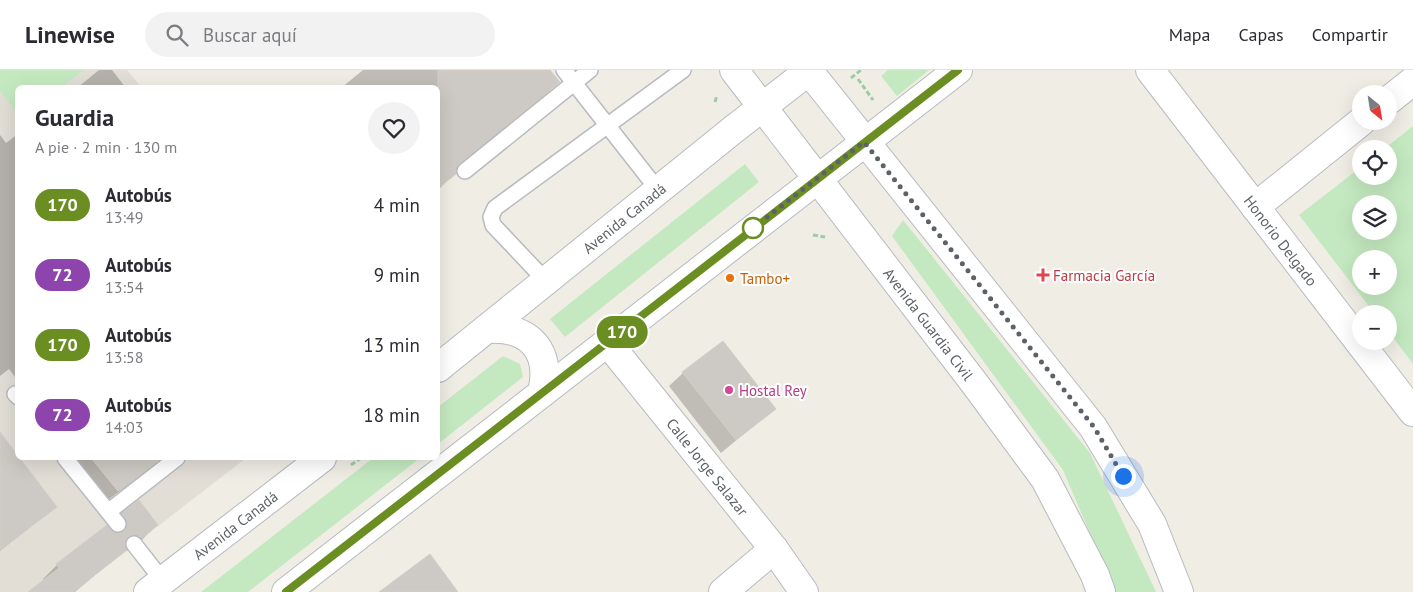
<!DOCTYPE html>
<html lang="es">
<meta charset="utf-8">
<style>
:root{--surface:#fff;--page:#f2f2f3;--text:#2b2b33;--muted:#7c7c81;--line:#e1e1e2}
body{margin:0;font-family:"PT Sans",sans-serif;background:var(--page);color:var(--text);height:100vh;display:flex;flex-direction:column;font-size:19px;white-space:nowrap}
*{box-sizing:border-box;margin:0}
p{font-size:16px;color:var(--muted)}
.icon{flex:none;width:28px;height:28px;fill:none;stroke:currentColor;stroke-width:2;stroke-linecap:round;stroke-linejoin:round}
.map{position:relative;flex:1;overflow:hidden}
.sheet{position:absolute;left:15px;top:15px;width:425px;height:375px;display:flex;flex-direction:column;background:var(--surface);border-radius:8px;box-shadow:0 5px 20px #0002}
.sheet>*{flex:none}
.badge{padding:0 10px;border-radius:16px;font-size:18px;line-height:32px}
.needle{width:32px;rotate:150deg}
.tools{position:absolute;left:1352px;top:15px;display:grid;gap:10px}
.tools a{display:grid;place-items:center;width:45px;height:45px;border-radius:50%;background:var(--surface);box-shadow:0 5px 20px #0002;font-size:25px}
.you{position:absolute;width:25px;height:25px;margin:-12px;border:4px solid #fff;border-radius:50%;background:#1a73e8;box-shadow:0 0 0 8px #1a73e833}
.map>.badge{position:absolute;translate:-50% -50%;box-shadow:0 0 0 2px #fff}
.round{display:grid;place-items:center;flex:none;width:52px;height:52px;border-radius:26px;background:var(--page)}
.headline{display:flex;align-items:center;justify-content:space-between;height:85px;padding:0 20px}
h1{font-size:24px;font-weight:600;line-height:38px}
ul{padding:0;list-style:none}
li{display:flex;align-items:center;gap:15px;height:70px;padding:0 20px}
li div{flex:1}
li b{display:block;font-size:19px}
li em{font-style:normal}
li .badge{min-width:55px;font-weight:700;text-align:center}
header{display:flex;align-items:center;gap:30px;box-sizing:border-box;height:70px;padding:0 25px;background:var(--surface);border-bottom:1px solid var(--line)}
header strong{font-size:24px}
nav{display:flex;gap:28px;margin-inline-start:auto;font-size:18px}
.search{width:350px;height:45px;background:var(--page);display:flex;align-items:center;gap:12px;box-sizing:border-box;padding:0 18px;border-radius:28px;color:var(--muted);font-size:19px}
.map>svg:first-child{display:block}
.education{fill:#e2ded6}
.green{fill:#c4e9c0;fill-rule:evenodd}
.shadow{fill:#0003}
.building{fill:#cdc9c4;stroke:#d5cec3}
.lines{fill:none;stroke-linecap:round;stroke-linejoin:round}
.lane-casing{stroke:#b7bbc0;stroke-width:18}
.street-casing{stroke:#b7bbc0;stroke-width:30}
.secondary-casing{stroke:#b6bbc0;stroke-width:30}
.path{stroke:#9acda4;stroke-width:3;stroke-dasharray:5 2.5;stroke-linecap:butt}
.lane{stroke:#fff;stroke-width:15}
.street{stroke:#fff;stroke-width:28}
.secondary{stroke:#fff;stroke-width:28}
.line-casing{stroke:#fff;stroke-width:11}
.line{stroke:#6b8e23;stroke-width:8}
.walk{stroke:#5d6266;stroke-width:5;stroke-dasharray:0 9}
.stop-dot{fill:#fff;stroke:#6b8e23;stroke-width:2.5}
.health-dot{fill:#e0444e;stroke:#fff;stroke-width:2}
.food-dot{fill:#e8710a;stroke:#fff;stroke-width:2}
.hotel-dot{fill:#d1479c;stroke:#fff;stroke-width:2}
.labels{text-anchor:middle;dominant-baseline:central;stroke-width:4;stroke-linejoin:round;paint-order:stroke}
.street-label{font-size:15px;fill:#5d6266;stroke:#fff}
.health-label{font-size:15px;fill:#be3a42;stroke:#fff;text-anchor:start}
.food-label{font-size:15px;fill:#c56008;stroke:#fff;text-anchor:start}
.hotel-label{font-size:15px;fill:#b23c85;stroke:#fff;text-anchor:start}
</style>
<header>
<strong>Linewise</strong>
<div class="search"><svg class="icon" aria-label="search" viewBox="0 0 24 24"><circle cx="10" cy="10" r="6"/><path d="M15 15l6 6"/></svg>Buscar aquí</div>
<nav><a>Mapa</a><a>Capas</a><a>Compartir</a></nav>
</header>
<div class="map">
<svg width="1413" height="522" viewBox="0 0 1413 522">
<rect width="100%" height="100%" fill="#f0ede5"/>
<path class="education" d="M0 0H127L141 17 18 18V388H246L73 522H0Z"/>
<path class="green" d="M0 0H84L61 17 18 18 17 43 0 21Z
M888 0H929L897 26 881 6Z
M1413 56V294L1389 262V244H1375L1299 145 1361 97V106H1389V79H1384ZM1361 134H1389V161H1361ZM1361 189H1389V216H1361Z
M745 94 759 112 565 267 550 249Z
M903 150 1090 383 1156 522H1115L1063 400 892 166Z
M503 286 520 294 523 307 438 374V337Z
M373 388H420L248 522H201Z"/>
<path class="shadow" d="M99 0H112L126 18H77Z
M363 0H549L558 12 543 28 457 97 455 103 438 120V18H341Z
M18 64V311L9 299 0 306V65L6 73Z
M683 303 774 339 721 383 669 316Z
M0 364 56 437 0 481Z
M76 388H163L108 430Z
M122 444 156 455 143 469 127 481 125 480 75 522H30L44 511 43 509 57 495 106 456 108 458Z"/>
<path class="building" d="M438 0H550L560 12 459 94 456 104 438 118Z
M723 271 776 339 736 370 682 302Z
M0 362 57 437 0 480Z
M91 388H162L118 421Z
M139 430 158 455 142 468 137 465 129 466 125 471 127 480 73 522H28L59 498 56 494 107 455 115 463 124 461 127 453 121 443Z
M430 484 458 522H379Z"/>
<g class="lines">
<g class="lane-casing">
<path id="lane" d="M564 0 658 120
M465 101 590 0
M546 211 493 155 491 147 495 138 683 0
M15 324 18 327
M65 388 118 454
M108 442 177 388
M134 474 163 511"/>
</g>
<g class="street-casing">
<g id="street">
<path id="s1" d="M1150 0 1413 342"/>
<path d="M1389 30 1413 11"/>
<path d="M1255 137 1362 51"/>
<path id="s2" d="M608 273 774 479 804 522"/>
<path d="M723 522 774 479"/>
</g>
</g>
<g class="secondary-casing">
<g id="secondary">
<path id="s3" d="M734 0 975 314 1045 409 1095 505 1101 522"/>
<path d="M808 0 1093 357 1152 454 1179 522"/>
<path d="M487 259C530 256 552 281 542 323"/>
<path id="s4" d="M438 298 734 59 810 0"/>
<path id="s5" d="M148 522 322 388"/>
<path d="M286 522 958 0"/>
</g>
</g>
<path class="path" d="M851 8 861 0
M858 9 873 30
M715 32 717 25
M813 165 825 167
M351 395 361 388"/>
<use href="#lane" class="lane"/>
<use href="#street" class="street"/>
<use href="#secondary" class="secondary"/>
</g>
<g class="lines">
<g class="line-casing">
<path id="line" d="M286 522 958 0"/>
</g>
<use href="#line" class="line"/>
<path class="walk" d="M753 158 864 72 1094 357 1123 406"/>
</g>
<circle class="stop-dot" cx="753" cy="158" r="10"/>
<path class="health-dot" d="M1040.5 197.5h5v5h5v5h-5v5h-5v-5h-5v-5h5z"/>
<circle class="food-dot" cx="730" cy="208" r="5"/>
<circle class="hotel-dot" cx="729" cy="320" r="5"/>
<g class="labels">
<g class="street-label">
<text stroke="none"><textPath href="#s4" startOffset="239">Avenida Canadá</textPath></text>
<text stroke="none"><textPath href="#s1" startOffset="215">Honorio Delgado</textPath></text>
<text stroke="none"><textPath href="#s3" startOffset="320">Avenida Guardia Civil</textPath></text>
<text stroke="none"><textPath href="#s2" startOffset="159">Calle Jorge Salazar</textPath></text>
<text stroke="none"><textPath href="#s5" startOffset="110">Avenida Canadá</textPath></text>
</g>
<g class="health-label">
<text x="1053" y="205">Farmacia García</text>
</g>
<g class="food-label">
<text x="740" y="208">Tambo+</text>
</g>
<g class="hotel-label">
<text x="739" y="320">Hostal Rey</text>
</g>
</g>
</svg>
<div class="tools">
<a><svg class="needle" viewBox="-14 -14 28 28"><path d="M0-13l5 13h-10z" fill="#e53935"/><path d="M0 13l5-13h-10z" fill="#7c7c81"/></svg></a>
<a><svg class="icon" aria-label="locate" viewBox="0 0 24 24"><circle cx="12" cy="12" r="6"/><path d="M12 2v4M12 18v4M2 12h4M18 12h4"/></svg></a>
<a><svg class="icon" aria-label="layers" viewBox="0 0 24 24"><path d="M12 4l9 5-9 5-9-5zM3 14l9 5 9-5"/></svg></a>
<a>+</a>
<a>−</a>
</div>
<div class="you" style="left:1123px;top:406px"></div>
<b class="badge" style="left:622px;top:262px;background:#6b8e23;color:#fff">170</b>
<section class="sheet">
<div class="headline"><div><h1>Guardia</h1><p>A pie · 2 min · 130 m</p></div><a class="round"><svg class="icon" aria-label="heart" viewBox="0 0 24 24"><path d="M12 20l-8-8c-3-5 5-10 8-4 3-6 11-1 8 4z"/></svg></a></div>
<ul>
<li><span class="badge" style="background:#6b8e23;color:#fff">170</span><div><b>Autobús</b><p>13:49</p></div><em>4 min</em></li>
<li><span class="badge" style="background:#8e44ad;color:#fff">72</span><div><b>Autobús</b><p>13:54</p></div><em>9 min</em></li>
<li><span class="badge" style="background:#6b8e23;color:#fff">170</span><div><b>Autobús</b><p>13:58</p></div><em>13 min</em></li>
<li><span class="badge" style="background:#8e44ad;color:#fff">72</span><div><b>Autobús</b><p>14:03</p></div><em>18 min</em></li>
</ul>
</section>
</div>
